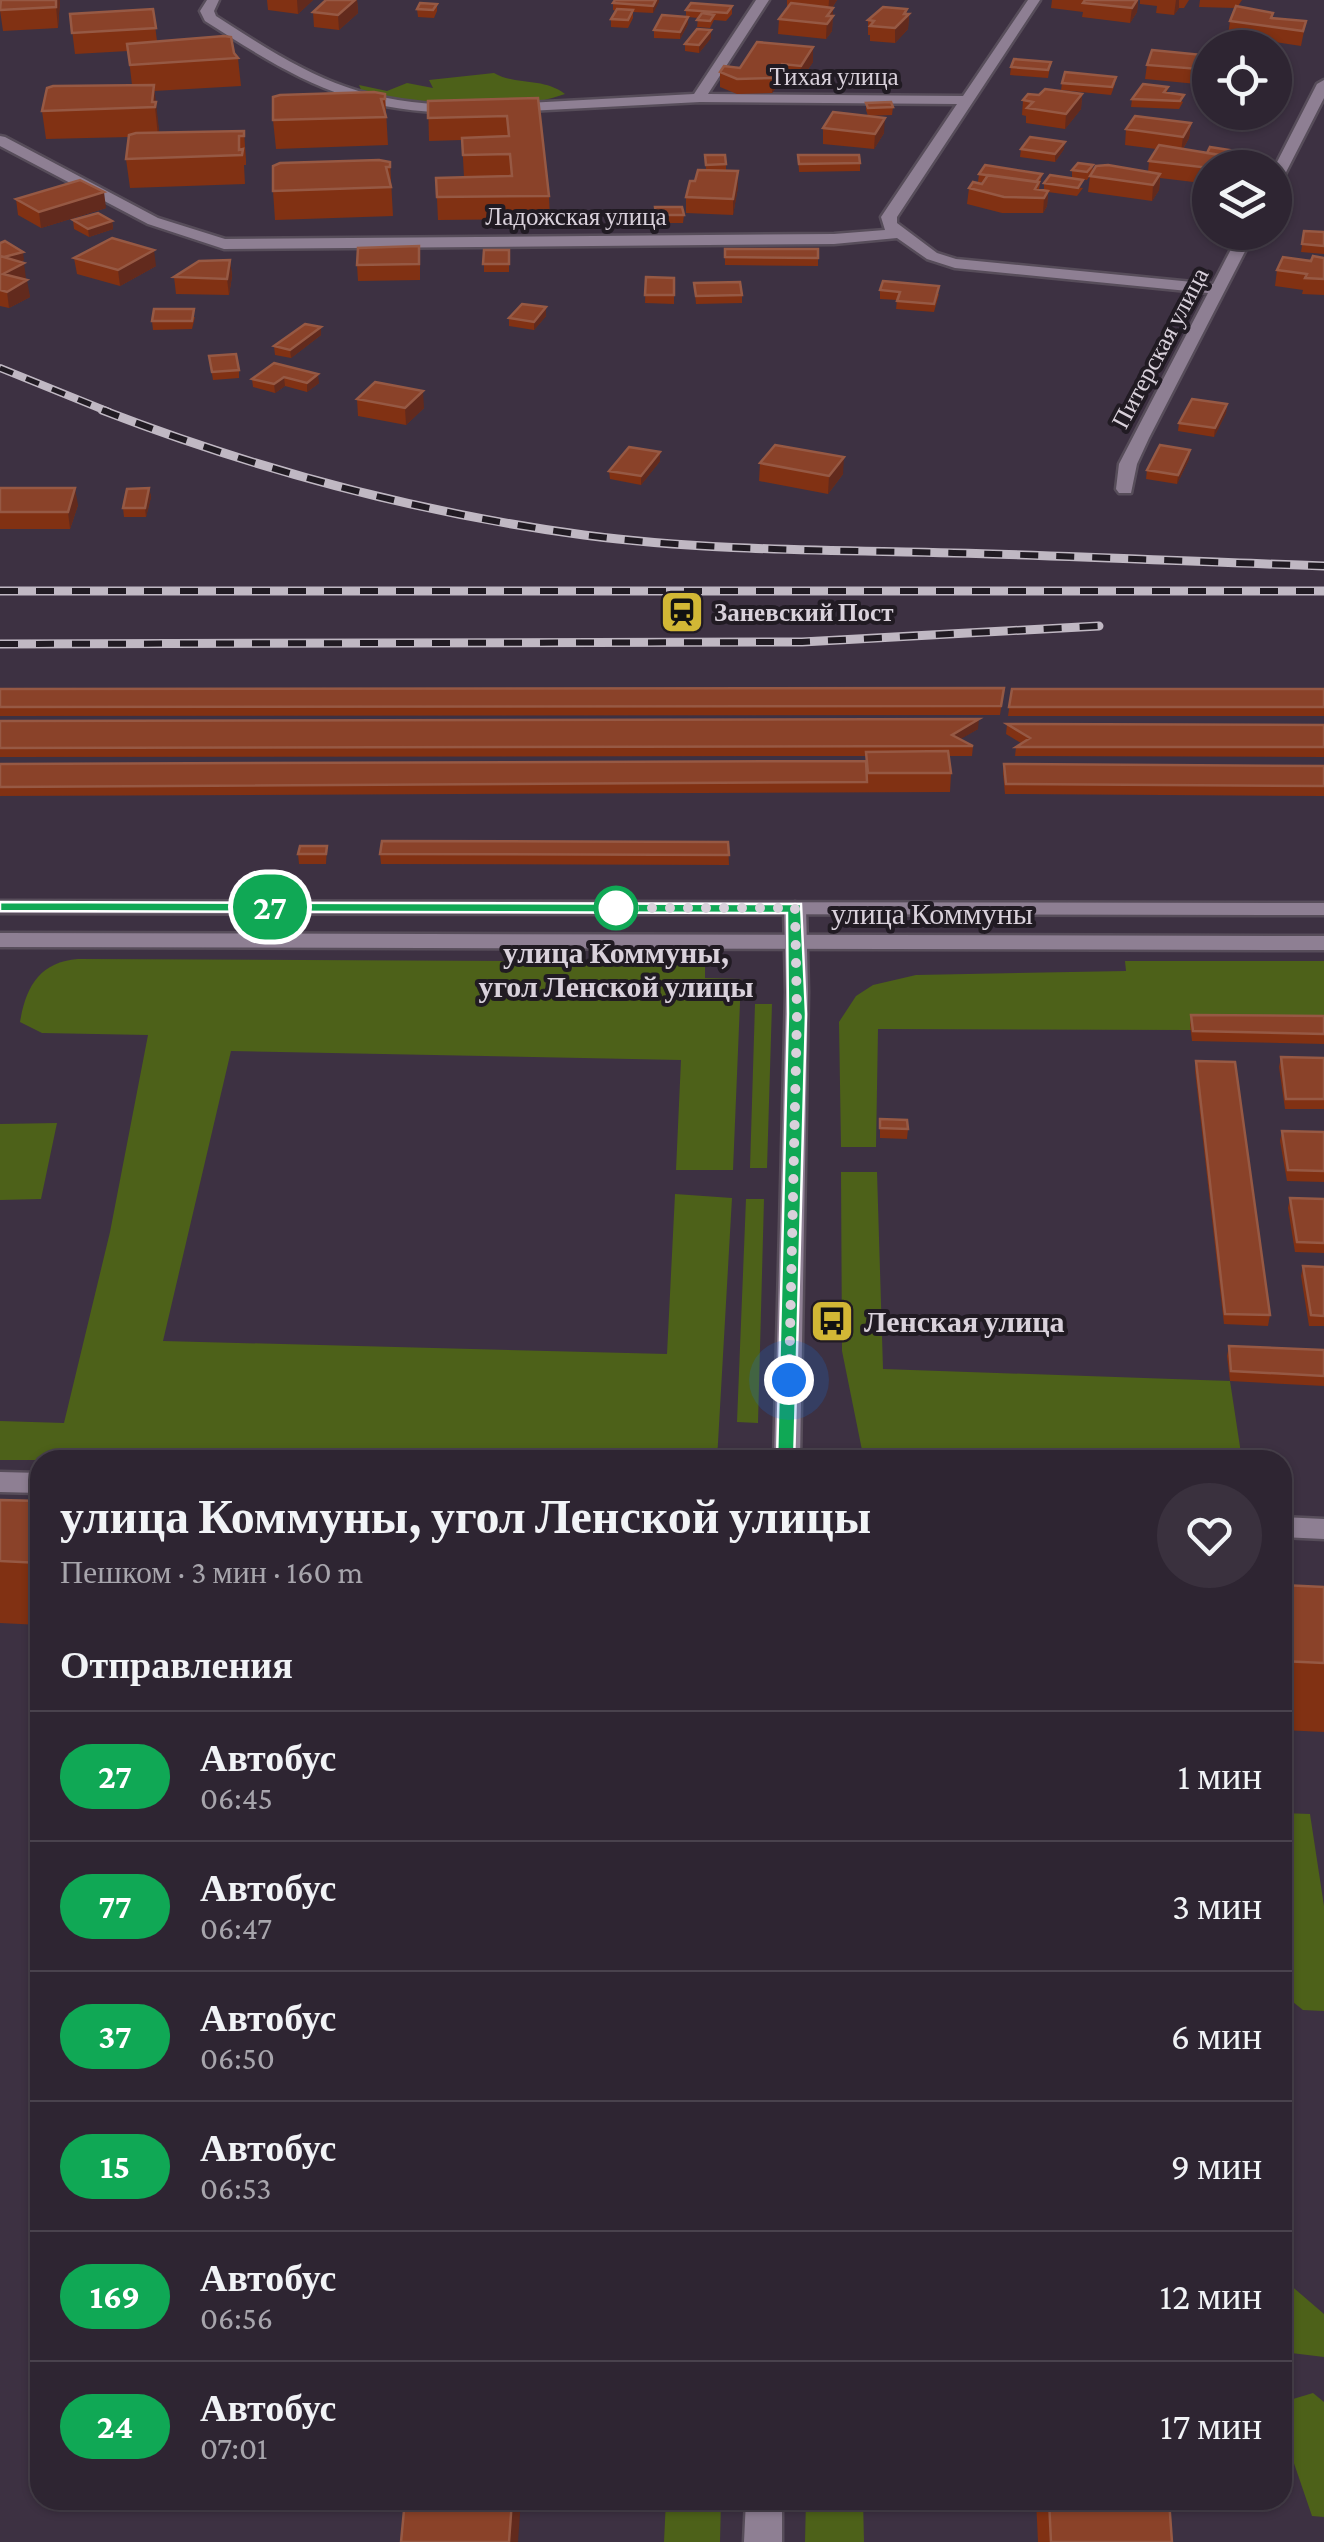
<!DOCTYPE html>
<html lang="ru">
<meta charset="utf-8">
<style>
:root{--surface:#2e2532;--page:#3a313e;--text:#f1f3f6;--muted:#a7a5ac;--line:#49424d}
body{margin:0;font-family:"Crimson Pro",serif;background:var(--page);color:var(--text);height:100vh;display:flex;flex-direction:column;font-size:38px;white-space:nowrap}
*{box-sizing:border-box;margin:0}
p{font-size:32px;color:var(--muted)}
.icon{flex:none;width:55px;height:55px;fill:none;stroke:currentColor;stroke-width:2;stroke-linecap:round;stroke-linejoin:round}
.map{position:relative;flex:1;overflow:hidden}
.side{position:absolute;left:30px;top:1450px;width:1262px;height:1060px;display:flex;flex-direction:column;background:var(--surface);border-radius:30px;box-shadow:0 2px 8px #0004,0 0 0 2px var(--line)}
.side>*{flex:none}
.badge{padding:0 20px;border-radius:32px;font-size:35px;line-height:65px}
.fabs{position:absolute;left:1192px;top:30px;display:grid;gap:20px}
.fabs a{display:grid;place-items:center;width:100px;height:100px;border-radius:50%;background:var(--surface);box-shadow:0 2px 8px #0004,0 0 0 2px var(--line);font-size:50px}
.you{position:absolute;width:50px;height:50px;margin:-25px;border:8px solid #fff;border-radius:50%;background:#1a73e8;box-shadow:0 0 0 15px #1a73e833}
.map>.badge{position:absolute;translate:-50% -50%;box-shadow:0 0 0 5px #fff}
h2{padding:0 30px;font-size:38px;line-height:90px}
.round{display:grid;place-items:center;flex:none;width:105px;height:105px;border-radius:52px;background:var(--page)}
.summary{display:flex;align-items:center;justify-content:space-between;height:170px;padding:0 30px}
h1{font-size:48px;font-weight:700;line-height:75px}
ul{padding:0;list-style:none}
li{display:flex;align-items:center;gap:30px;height:130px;padding:0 30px;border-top:2px solid var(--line)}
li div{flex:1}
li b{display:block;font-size:38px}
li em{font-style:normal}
li .badge{min-width:110px;font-weight:700;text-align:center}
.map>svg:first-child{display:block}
.green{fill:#4d6119}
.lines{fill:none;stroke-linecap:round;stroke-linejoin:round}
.minor-casing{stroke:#574d5a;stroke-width:5}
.tertiary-casing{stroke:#574d5a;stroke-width:5}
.minor{fill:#8e7f93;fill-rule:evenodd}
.tertiary{fill:#8e7f93;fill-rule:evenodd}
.rail-far1-casing{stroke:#c0b8c3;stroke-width:8}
.rail-casing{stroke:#c0b8c3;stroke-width:9}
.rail-far1{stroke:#211b23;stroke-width:5;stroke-dasharray:14;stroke-linecap:butt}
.rail{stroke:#211b23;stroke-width:6;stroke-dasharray:18;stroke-linecap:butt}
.wall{fill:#813113}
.shaded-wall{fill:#622a1d}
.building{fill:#8a4229;stroke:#965944;stroke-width:2.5}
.line{fill:#10a855;stroke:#fff;stroke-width:2.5}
.walk{stroke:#d9d1db;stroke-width:10;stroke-dasharray:0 18}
.stop-dot{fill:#fff;stroke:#10a855;stroke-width:5}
.labels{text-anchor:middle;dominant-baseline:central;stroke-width:8;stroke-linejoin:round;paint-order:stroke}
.far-street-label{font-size:25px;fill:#d9d1db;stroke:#211b23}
.far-poi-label{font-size:25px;font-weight:bold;fill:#d9d1db;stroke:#211b23;text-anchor:start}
.street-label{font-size:30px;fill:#d9d1db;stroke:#211b23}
.stop-label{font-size:30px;font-weight:bold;fill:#d9d1db;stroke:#211b23}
.poi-label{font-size:30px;font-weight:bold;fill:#d9d1db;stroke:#211b23;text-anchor:start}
</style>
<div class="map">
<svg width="1324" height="2542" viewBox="0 0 1324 2542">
<rect width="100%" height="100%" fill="#3d3142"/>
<path class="green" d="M494 73C517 86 543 77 565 94 510 114 417 108 362 92L359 85 387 91 407 83 433 88 429 80Z
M78 959 705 962V978L741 979 733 1170H676L681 1060 231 1051 163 1341 667 1354 675 1194 732 1198 717 1460 397 1457 396 1460H0V1421L64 1423 110 1232 148 1035 42 1033 20 1022C26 986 40 962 78 959Z
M1125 961H1324V1026L1191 1030 878 1029 876 1147H841L839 1022 856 996 873 985 916 975 1126 971Z
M755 1004H772L767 1168H750Z
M57 1123 41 1199 0 1200V1124Z
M841 1172H877L883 1369 1230 1381 1242 1460H864L842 1351Z
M746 1199H764L758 1423 737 1422Z
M1283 1813 1310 1814 1324 1906V2011L1303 2010 1283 1994Z
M1282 2239 1288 2283 1324 2314V2357L1283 2352Z
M1313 2393 1324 2402V2517L1312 2516 1285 2437 1283 2402Z
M666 2500H721L720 2542H664Z
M806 2500H863L864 2542H805Z"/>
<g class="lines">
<g class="minor-casing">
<path id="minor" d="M207 0H219L214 11 216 16C303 72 352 103 459 105L466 109 459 113C348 111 296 79 205 21L200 11Z
M756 0H769L708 94 963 96 1028 0H1040L897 217V223L937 253 956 259 1213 284 1240 232H1255L1149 438 1137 464 1131 493H1119L1116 489 1119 464 1208 293 955 268 927 259 897 238 834 244 224 249 148 224 0 146V136L5 137 158 218 225 239 834 234 885 230 881 217 957 104 700 102 509 112 502 108 509 104 694 94Z
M1324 80V98L1282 180 1275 184 1274 168 1317 84Z
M795 902 806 908 808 992 800 1460H774L786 992 784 908Z
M0 1472 40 1473V1493L0 1492Z
M1282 1517 1324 1519V1539L1282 1537Z
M746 2500H782V2542H744Z"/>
</g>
<g class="tertiary-casing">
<path id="tertiary" d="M0 901 1324 903V915L0 913Z
M0 933 1324 936V950L0 947Z"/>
</g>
<use href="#minor" class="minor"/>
<use href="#tertiary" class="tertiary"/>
<g class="rail-far1-casing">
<path id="rail-far1" d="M0 368 109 412"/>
</g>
<g class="rail-casing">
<path id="rail" d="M102 410C258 470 419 513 584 535 706 551 831 550 954 553 1077 556 1201 562 1324 566
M0 591H1324
M0 644 802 642 1099 626"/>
</g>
<use href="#rail-far1" class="rail-far1"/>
<use href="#rail" class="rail"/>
</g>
<path class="wall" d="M1 0H60L58 28 3 31 0 10Z
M267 0H313L298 14 268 10Z
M326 0H357L358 13 339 30 314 27 313 12Z
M659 0 653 13 633 12V18L628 28 611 27V19L616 11 613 10V3Z
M787 0H837L832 8H833L832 31 826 39 778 34 779 19 787 9Z
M1052 0H1138L1137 12 1130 23 1082 17 1083 12 1051 8Z
M1140 0H1189L1184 8H1179L1174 15 1156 13 1157 6 1140 4Z
M1200 0H1242L1238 6 1272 18 1306 21 1301 46 1228 35 1230 21 1235 8 1199 7Z
M437 4V11L434 18 418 17 417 9Z
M732 6V14L726 21 714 20 710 28 697 27 698 18 688 17V24L680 39 654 38V30L686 16V10Z
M153 9 157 41 234 53 238 58 241 86 154 91 159 132 244 131 246 160V165H244L245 184 130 188 126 159 129 137 46 139 42 111 132 85 128 51 75 54 70 14Z
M907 9V14H909L908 29 895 43 870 41V35H868V20Z
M711 38 699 53 685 51V44Z
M813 62 800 81 782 79 772 93 737 94 720 87V72L740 68Z
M1051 62 1048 78 1010 75 1011 67Z
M1147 65 1201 70 1197 84 1145 79Z
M1062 83 1115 84 1111 95 1061 90Z
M1168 87 1167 92 1183 102 1179 109 1131 107 1132 99Z
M385 94 388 145 276 149 273 120Z
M1082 94 1081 109 1065 129 1026 123V116L1022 115 1023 100 1039 95Z
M538 98 549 196 550 219 438 220 436 178 464 177 462 140 429 141 428 101Z
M866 103 893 107 892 115 868 116 866 110Z
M1191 123 1189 138 1183 149 1207 153 1242 152 1241 159 1237 168H1210V184L1160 178 1159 190 1152 201 1088 192 1090 176 1148 172 1149 161 1156 149 1125 145 1126 129Z
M823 128 884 133 874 149 823 144Z
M1021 149H1064L1055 162 1020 157Z
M705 155 726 164V171H738V187L733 215 686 213V197L695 181 706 170Z
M798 155 860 163V171L799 172Z
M390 162 393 216 275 220 273 191Z
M1093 165 1092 173 1087 180 1072 178V170Z
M979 174H1042L1039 189 1044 190V183L1083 188 1077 196 1048 192 1047 206 1043 213H1002L967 204 969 188 983 182H978Z
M16 199 106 208 41 228 18 215Z
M655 207 684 215 683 223H656Z
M73 220 112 221 113 229 89 237 74 229Z
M1304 231 1324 232V254L1301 252Z
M0 243 24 260 19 262 26 279 25 280 30 297 9 308 0 306Z
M725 249 818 258V266L725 265Z
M484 250H509V272H484Z
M74 258 156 266 120 286 77 274Z
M1324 258V295L1302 294 1303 290 1275 286 1277 270Z
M230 260 232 276 229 295 176 294 174 277Z
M420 262V280L358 281 357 265Z
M646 277 674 278V304L645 303Z
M694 283 742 295V303L696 304Z
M880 290 939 294 934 312 896 309 897 300 880 299Z
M546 307V316L534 330 509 326V318Z
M195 317 192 329 153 330 152 321Z
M321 327V335L291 358 275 355 274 346Z
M209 356 239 370V378L213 380Z
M274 363 319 383 307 392 285 386 275 393 253 387 252 379Z
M357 399 424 408 406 425 358 416Z
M1227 404 1226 413 1214 437 1178 431 1179 423Z
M1190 450 1189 459 1177 484 1146 479 1147 470Z
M660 461 641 485 610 479 609 471Z
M760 463 843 474 828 494 759 481Z
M0 488 78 505 70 529H0Z
M149 488 151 497 146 517H124L123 508Z
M1004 688 1000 715 0 716V689Z
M1012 689H1324V716H1008Z
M0 721 978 729 960 739 973 746 972 756H949L951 773 950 792 0 796V764L866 761V756L0 757Z
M1007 724 1324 725V757L1015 756 1016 747 1021 743 1006 734Z
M1004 764 1324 766V796L1005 794 1003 773Z
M728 842 729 865 381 864 380 854Z
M327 846 326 864H299L298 854Z
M1191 1015 1324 1016V1044L1192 1041 1190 1025Z
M1281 1057 1324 1058V1109H1285L1279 1067Z
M1196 1061 1270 1315 1268 1326 1224 1324 1195 1071Z
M880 1119 908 1129 907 1139 880 1138Z
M1282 1131 1324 1132V1182L1287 1181 1280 1141Z
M1290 1198 1324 1199V1253L1295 1252 1288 1208Z
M1303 1266 1324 1267V1326H1309L1301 1276Z
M1229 1346 1324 1350V1386L1230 1381 1227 1356Z
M0 1500 40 1501V1625L0 1623Z
M1282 1585 1324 1587V1732L1282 1730Z
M1036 2500H1169L1172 2542H1038Z"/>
<path class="shaded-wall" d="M56 0H60L58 28 56 7Z
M297 0H313L298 14Z
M355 0H357L358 13 339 30 338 15Z
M656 0H659V2L653 13V6Z
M829 0H837L828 13Z
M1137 0H1138L1137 12 1130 23 1132 8Z
M1176 0H1179V8L1174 15Z
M833 8 832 31 826 39 827 16Z
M907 9V17L909 14 908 29 895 43V28Z
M688 17V24L680 39V32Z
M711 30V38L699 53V45Z
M813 47V62L800 81 801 66Z
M782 64V79L772 93 773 78Z
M154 85 159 130 158 136 155 107 152 102Z
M1082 94 1081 109 1065 129 1066 114Z
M885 118 884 133 874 149 875 134Z
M1191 123 1189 138 1181 152 1183 137Z
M1065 142 1064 149 1055 162V154Z
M738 171V187L733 215V199Z
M1160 174 1159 190 1152 201 1153 185Z
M1048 191 1047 206 1043 213 1044 198Z
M104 192 106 208 41 228 39 212Z
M112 221 113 229 89 237 88 229Z
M154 250 156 266 120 286 118 270Z
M23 252 24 260 2 267 1 258Z
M230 260 232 276 229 295 227 279Z
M24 263 26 279 6 290 3 274Z
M27 280 30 297 9 308 7 292Z
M546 307V316L534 330V322Z
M321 327V335L291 358 290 350Z
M318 374 319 383 307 392V383Z
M284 377 285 386 275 393 274 384Z
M423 391 424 408 406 425 405 408Z
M1227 404 1226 413 1214 437 1215 428Z
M1190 450 1189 459 1177 484 1178 475Z
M660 452V461L641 485V476Z
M844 457 843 474 828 494 829 476Z
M75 488 78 505 70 529 68 512Z
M149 488 151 497 146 517 145 508Z
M979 719 978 729 952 744V735Z
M512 2500H521L518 2542H509Z"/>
<path class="building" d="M1 0H56V7L0 10Z
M326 0H355L338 15 313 12Z
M615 0H656L653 6 613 3Z
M1085 0H1137L1132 8 1083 3Z
M420 3 437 4 433 10 417 9Z
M691 3 732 6 727 13 686 10Z
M791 3 833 8 827 16H833L827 24 779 19Z
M1236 6 1273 13 1271 18 1306 21 1303 31 1230 21Z
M883 7 907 9 904 14H909L895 28 870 26 874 21 868 20Z
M153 9 156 28 72 33 70 14Z
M617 9 633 10 628 20 611 19Z
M702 13 714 15 710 21 697 20Z
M662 15 688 17 680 32 654 30Z
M697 29 711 30 699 45 685 44Z
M224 36 231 37 234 53 238 58 130 65 127 44Z
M757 42 813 47 801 66 782 64 773 78 737 79 720 72 724 66 740 68Z
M1152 50 1203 55 1199 69 1147 65Z
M1014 59 1051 62 1048 70 1011 67Z
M1065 72 1116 77 1112 87 1062 83Z
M1143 84 1168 87 1164 92 1184 95 1180 101 1132 99Z
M154 85 152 102H156L155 107 42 111 47 88 53 86Z
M1045 89 1082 94 1066 114 1027 108 1033 102 1023 100 1028 94 1039 95Z
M374 92 385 94V99H381L386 117 273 120V97L280 95Z
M538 98 549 196 437 197 436 178 512 176 510 154 463 155 462 138 509 136 507 116 428 118V101Z
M891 102 893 107 868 108 866 103Z
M833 112 885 118 875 134 823 128Z
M1135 116 1191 123 1183 137 1126 129Z
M244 131V136H239V150L243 149 242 155 126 159 129 135 136 133Z
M1030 137 1065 142 1055 154 1021 149Z
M1159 145 1232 157 1226 168H1210L1149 161Z
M1210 147 1242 152 1237 162 1231 161 1232 157 1207 153Z
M705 155H725L726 164 706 165Z
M798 155H859L860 163 799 164Z
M379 160 390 162V167H386L391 187 273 191V166L280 163Z
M1078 163 1093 165 1087 172 1072 170Z
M985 165 1042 174 1036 182 979 174Z
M1108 165 1160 174 1153 185 1090 176 1096 166Z
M698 170 738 171 733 199 686 197 690 181H695Z
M988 175 1039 182 1035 189 1048 191 1044 198 1004 197 969 188 973 182 982 184Z
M1050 175 1083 180 1078 188 1044 183Z
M80 180 104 192 39 212 16 199Z
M655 207H682L684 215H656Z
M98 213 112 221 88 229 73 220Z
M1304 231 1324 232V246L1302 244Z
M112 238 154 250 118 270 74 258Z
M5 241 23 252 4 257 0 256V243Z
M419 246V264L357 265 358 248Z
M725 249H818V258L725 257Z
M484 250H509V264H483Z
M0 256 24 263 3 274 27 280 7 292 0 290Z
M1313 256 1324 258V279L1305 278 1307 274 1277 270 1283 257 1311 261Z
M230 260 227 279 174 277 199 261Z
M646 277 674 278V295H645Z
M883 281 939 286 934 304 897 301 900 292 880 290Z
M740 282 742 295 696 296 694 283Z
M522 304 546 307 534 322 509 318Z
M154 309H194L192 321H152Z
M305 324 321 327 290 350 274 346Z
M236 354 239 370 212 372 209 356Z
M274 363 318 374 307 383 284 377 274 384 252 379Z
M375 382 423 391 405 408 357 399Z
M1192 399 1227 404 1215 428 1179 423Z
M775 445 844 457 829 476 760 463Z
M1160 445 1190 450 1178 475 1147 470Z
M629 447 660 452 641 476 609 471Z
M0 488H75L68 512H0Z
M149 488 145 508H123L127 489Z
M1004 688 1001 706 0 707V689Z
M1012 689H1324V707H1009Z
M979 719 952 735 973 746 0 748V721Z
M1007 724 1324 725V747H1016L1030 738Z
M948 751 951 773H868L866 752Z
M866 761 867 782 0 787V764Z
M1004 764 1324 766V786L1006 784Z
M382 841 728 842 729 855 380 854Z
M300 846H327L326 854H298Z
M1191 1015 1324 1016V1034L1193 1031Z
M1281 1057 1324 1058V1099H1286Z
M1196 1061 1235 1062 1270 1315 1225 1314Z
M880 1119 907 1120 908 1129 880 1128Z
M1282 1131 1324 1132V1171L1288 1170Z
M1290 1198 1324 1199V1243L1297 1242Z
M1303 1266 1324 1267V1316L1311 1315Z
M1229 1346 1324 1350V1376L1231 1371Z
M0 1500 40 1501V1563L0 1561Z
M1282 1585 1324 1587V1663L1282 1661Z
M405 2500H512L509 2542H401Z
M1049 2500H1169L1172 2542H1051Z"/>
<path class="line" d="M0 902 801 904 806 1014 794 1465H780L777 1460 788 1014 787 913 0 911Z"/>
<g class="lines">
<path class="walk" d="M616 908H795L797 1014 789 1380"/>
</g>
<defs>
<g id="station-square" transform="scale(2.25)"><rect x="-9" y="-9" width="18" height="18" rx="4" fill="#d2b735" stroke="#211b23"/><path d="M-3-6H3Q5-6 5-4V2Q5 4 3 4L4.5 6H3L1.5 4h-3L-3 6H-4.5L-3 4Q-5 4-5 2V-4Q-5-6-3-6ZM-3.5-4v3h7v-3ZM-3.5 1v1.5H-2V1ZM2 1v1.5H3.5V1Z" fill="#111"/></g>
<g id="bus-square" transform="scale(2.25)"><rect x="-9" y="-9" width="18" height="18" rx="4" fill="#d2b735" stroke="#211b23"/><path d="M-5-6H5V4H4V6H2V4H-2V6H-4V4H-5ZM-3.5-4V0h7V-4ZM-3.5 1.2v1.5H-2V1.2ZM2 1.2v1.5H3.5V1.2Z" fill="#111"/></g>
</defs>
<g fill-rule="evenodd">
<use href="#station-square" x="682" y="612"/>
<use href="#bus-square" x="832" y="1321"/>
</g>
<circle class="stop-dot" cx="616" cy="908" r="20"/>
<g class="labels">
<g class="far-street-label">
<text x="834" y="76">Тихая улица</text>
<text x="576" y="216">Ладожская улица</text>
<text transform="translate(1160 348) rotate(-62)">Питерская улица</text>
</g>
<g class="far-poi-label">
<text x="714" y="612">Заневский Пост</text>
</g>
<g class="street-label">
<text x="932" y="913">улица Коммуны</text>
</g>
<g class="stop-label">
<text x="616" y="952">улица Коммуны,<tspan x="616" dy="34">угол Ленской улицы</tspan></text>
</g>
<g class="poi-label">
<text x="864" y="1321">Ленская улица</text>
</g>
</g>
</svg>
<div class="fabs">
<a><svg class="icon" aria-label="locate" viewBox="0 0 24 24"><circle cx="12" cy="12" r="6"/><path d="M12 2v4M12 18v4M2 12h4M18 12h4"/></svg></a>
<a><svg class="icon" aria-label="layers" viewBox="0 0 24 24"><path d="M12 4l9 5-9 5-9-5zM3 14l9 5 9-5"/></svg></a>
</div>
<div class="you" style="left:789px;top:1380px"></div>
<b class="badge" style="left:270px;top:907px;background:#10a855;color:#fff">27</b>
<section class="side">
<div class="summary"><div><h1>улица Коммуны, угол Ленской улицы</h1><p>Пешком · 3 мин · 160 m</p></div><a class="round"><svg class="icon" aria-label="heart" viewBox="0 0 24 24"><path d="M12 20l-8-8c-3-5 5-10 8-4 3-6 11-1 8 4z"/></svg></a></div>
<h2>Отправления</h2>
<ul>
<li><span class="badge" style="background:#10a855;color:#fff">27</span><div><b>Автобус</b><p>06:45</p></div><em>1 мин</em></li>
<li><span class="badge" style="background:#10a855;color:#fff">77</span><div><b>Автобус</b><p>06:47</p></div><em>3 мин</em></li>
<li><span class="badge" style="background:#10a855;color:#fff">37</span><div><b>Автобус</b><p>06:50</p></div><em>6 мин</em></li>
<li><span class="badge" style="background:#10a855;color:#fff">15</span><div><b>Автобус</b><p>06:53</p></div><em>9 мин</em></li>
<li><span class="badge" style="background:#10a855;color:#fff">169</span><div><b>Автобус</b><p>06:56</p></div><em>12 мин</em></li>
<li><span class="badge" style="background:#10a855;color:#fff">24</span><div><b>Автобус</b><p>07:01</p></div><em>17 мин</em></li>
</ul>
</section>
</div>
